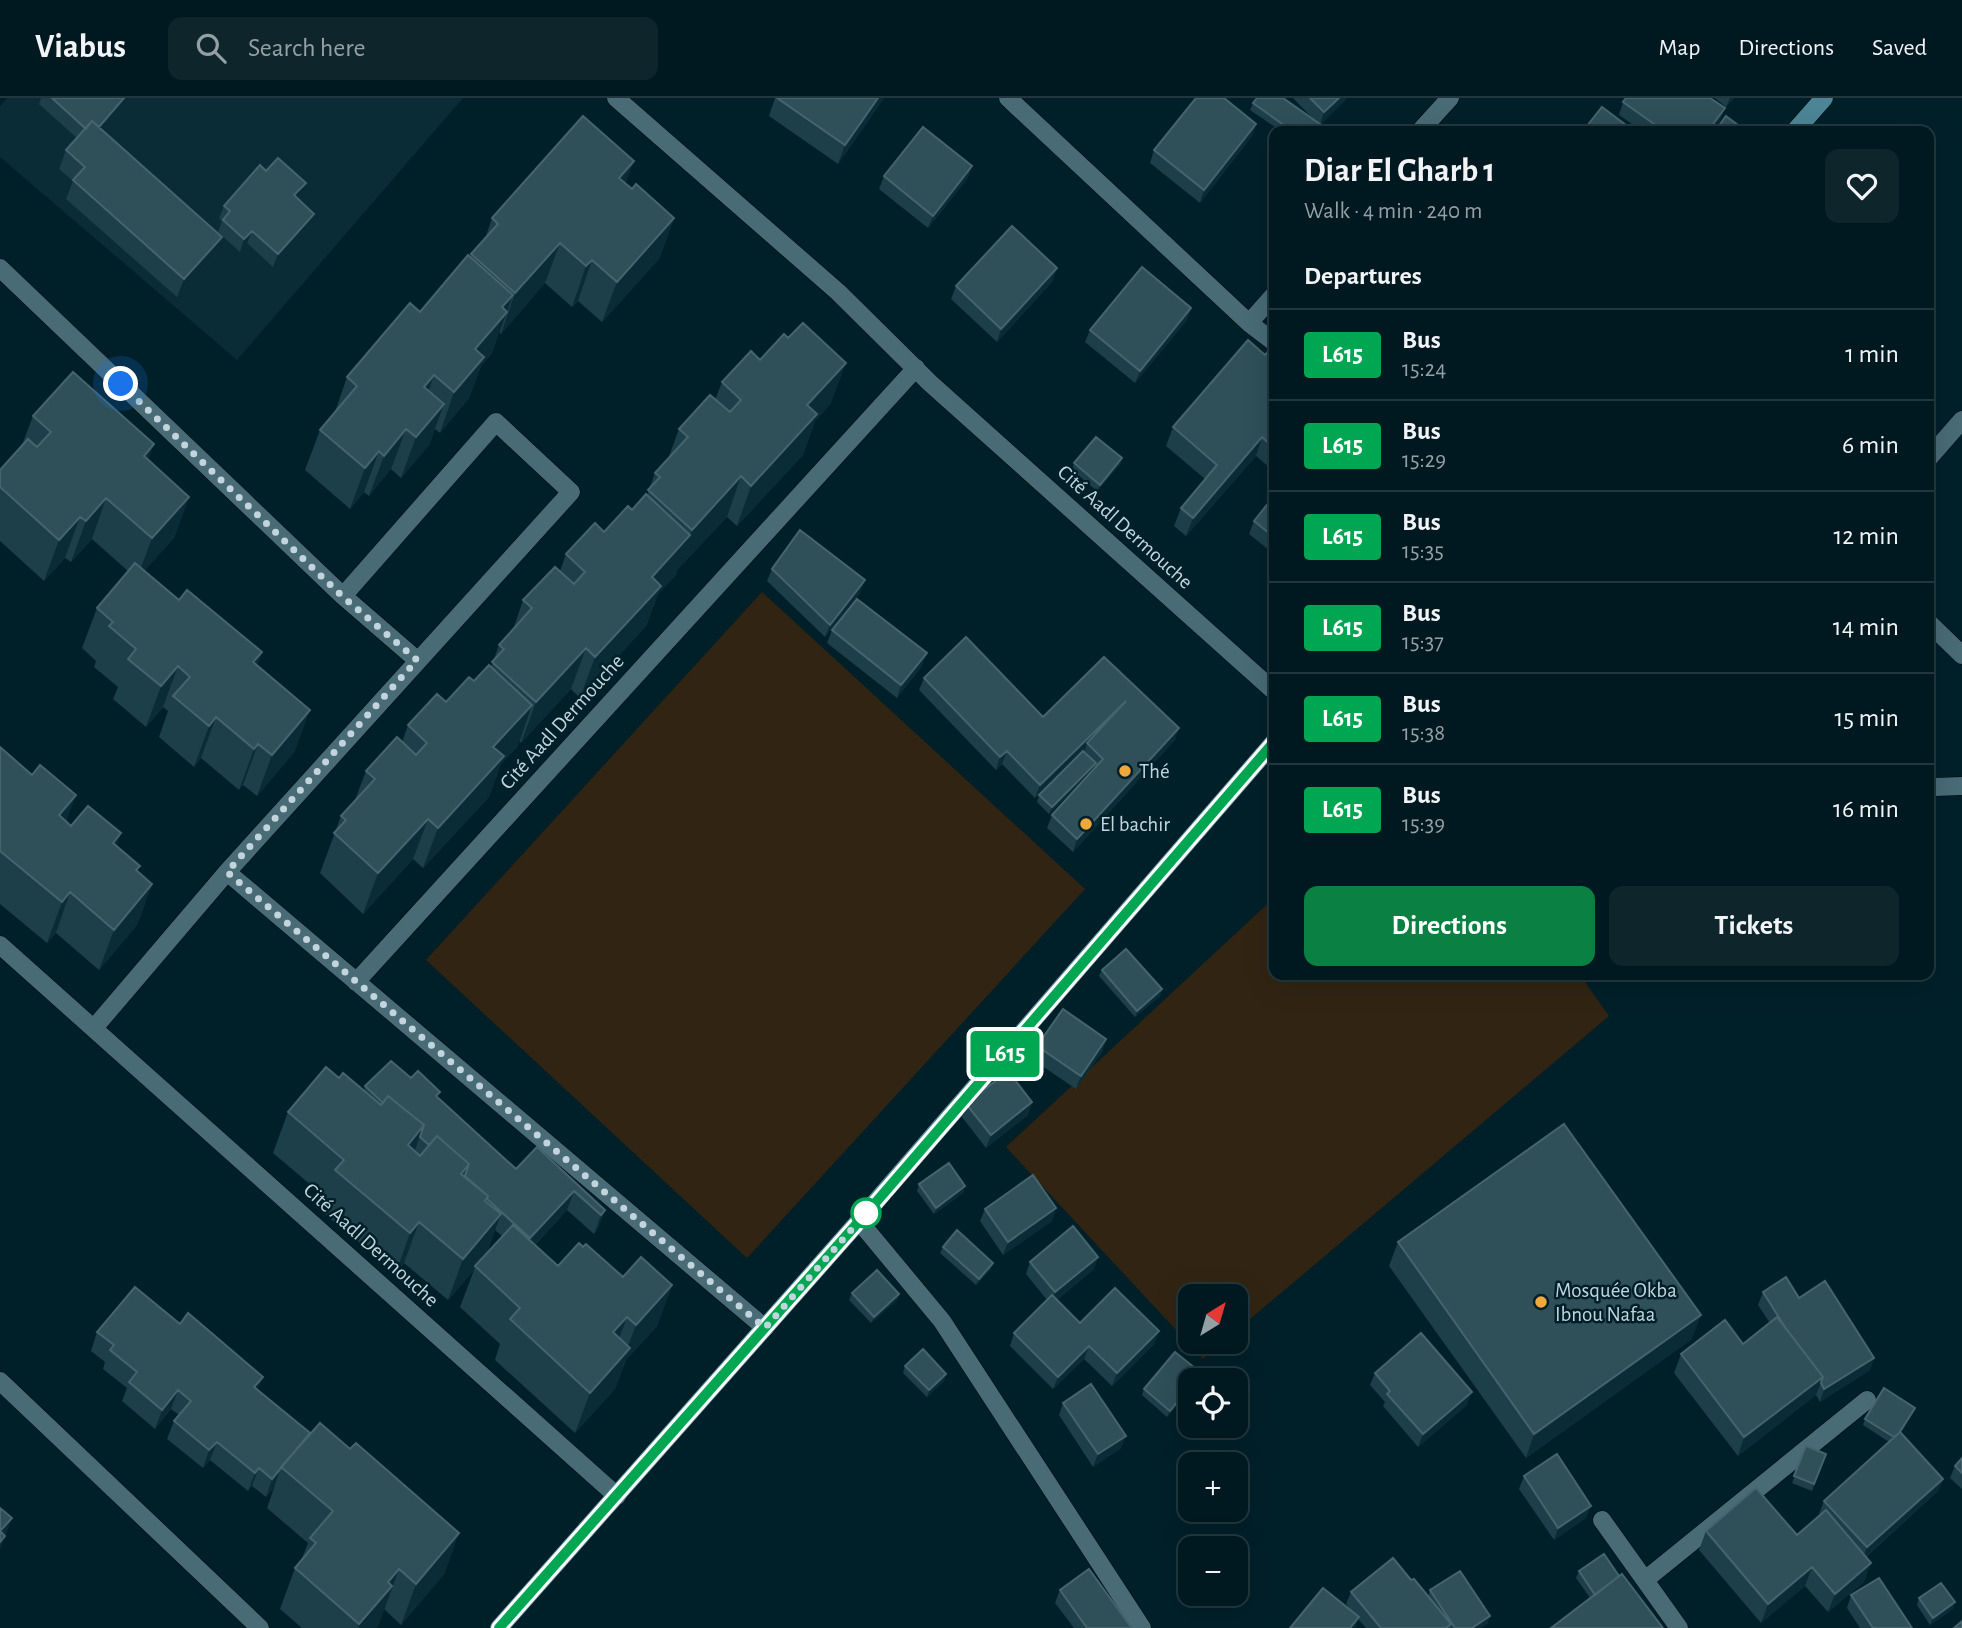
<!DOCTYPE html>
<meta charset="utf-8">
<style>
:root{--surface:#00181f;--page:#0e252c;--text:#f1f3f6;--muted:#95a0a4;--line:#22373d;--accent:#0b8043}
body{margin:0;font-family:"Alegreya Sans",sans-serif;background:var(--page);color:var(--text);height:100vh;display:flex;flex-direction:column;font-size:26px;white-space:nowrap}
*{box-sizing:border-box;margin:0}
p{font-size:23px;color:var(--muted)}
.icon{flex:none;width:38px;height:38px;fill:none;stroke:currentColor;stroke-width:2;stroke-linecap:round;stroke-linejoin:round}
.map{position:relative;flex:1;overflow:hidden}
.panel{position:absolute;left:1269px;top:28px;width:665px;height:854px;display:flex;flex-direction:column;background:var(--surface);border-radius:14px;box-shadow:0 7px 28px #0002,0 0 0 2px var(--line)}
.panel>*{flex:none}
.badge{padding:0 14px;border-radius:5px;font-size:24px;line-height:46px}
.needle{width:46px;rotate:37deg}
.buttons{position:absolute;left:1178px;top:1186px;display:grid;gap:14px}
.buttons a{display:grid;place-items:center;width:70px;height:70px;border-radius:14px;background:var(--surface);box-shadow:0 7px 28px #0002,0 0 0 2px var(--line);font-size:35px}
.you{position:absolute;width:35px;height:35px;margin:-18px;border:5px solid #fff;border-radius:50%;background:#1a73e8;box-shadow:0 0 0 10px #1a73e833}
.map>.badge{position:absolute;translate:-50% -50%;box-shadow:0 0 0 4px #fff}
h2{padding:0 35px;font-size:26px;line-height:63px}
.round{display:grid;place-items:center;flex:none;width:74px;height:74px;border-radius:14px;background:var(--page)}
.summary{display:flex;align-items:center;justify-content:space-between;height:119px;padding:0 35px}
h1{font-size:33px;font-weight:700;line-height:52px}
.button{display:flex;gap:14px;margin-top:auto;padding:14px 35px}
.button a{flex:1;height:80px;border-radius:14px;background:var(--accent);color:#fff;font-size:28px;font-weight:700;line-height:80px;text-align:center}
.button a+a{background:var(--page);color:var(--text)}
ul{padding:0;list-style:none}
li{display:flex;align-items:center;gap:21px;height:91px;padding:0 35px;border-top:2px solid var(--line)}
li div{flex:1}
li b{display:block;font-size:26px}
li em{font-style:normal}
li .badge{min-width:77px;font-weight:700;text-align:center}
header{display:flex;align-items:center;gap:42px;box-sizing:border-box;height:98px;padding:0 35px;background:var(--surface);border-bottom:2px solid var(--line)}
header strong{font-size:33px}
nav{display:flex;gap:38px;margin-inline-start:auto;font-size:24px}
.search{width:490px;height:63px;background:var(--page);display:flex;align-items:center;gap:18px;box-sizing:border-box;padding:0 24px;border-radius:14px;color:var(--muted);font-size:26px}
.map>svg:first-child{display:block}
.built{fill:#0a2c36}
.green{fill:#312413}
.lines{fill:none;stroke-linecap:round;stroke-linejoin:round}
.lane-casing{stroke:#00080f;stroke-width:19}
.street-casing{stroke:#00080f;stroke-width:19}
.secondary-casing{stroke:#00080f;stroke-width:19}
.lane{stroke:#486b76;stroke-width:18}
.street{stroke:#486b76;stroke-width:18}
.secondary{stroke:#4d8596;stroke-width:18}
.wall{fill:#1d3f49;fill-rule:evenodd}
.shaded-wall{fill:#0a2c36}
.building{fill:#2f4f59;stroke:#46646d;stroke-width:2}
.line-casing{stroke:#fff;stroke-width:16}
.line{stroke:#00a651;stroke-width:10}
.walk{stroke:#c3d5dc;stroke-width:7;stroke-dasharray:0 12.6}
.poi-dot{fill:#eea83c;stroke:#002029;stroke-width:2.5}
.stop-dot{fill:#fff;stroke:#00a651;stroke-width:3.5}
.labels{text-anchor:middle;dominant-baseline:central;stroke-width:5;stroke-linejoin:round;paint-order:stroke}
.street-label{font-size:21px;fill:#c3d5dc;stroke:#002029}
.poi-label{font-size:21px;fill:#c3d5dc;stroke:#002029;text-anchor:start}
</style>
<header>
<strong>Viabus</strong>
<div class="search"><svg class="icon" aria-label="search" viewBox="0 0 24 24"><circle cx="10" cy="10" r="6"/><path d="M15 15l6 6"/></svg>Search here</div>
<nav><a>Map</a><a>Directions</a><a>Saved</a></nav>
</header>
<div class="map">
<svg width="1962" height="1530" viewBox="0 0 1962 1530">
<rect width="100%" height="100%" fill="#002029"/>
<path class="built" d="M7 0H463L237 262 0 59V8Z"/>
<path class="green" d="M762 494 1085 791 747 1160 426 862Z
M1274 800V877H1580L1609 918 1236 1233V1199H1190V1244H1223L1203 1261 1006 1049Z"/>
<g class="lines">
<g class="lane-casing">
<path id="lane" d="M1928 361 1962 322"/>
</g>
<g class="street-casing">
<path id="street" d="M616 0 838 194 930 285 1274 593
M1008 0 1249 225 1274 244
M1420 33 1450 0
M0 170 343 498
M1249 225 1274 197
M1928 524 1962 557
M1928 686 1935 689 1962 688
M227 774 765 1230
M0 847 617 1398
M356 884 916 270
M94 930 227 774 571 394 496 324 343 498 417 562
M859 1123 942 1223 1142 1530
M0 1283 260 1530
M1602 1422 1679 1530
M1645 1482 1867 1302"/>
</g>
<g class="secondary-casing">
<path id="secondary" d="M1795 33 1824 0
M499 1530 859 1123 1274 644"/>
</g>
<use href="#lane" class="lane"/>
<use href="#street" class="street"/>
<use href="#secondary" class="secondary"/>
</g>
<path class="wall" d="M41 0H131L102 32 222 139 215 158 177 199 66 101 73 83 59 71 66 52 77 40 39 6Z
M775 0H884L838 66 769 18Z
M1293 0H1347L1320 27 1322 33H1281L1250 12 1253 5 1316 24Z
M1715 0H1734L1726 9Z
M1623 4 1720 23 1713 33H1642L1619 17Z
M1256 26 1252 38 1200 105 1150 65 1154 52Z
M972 68 967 81 928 130 879 91 884 78Z
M266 73 301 98 298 101 309 128 273 169 247 145 240 154 218 134 222 123 219 120 224 108Z
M626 85 674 120 659 161 602 224 578 203 572 209 545 185 501 236 499 234 492 255 481 268 469 300 440 335 435 331 429 347 401 380 391 371 369 398 364 394 350 411 305 372 320 332 335 314 347 279 420 214 470 159 471 156 485 141 492 120Z
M1053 183 997 244 951 201 956 188Z
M1191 210 1187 222 1135 285 1085 244 1090 232Z
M1274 247V365L1270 370 1256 358 1186 438 1174 428 1181 410 1205 381 1166 348 1173 329 1265 257Z
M760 262 831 305 815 323 803 357 737 428 727 419 677 472 676 477 658 496 646 528 580 600 571 591 521 645 519 643 518 648 501 666 489 699 423 770 413 761 363 816 320 775 341 718 355 702 366 673 402 644 408 627 446 604 491 569 499 547 513 532 523 502 560 473 566 456 604 434 632 412 647 397 655 375 668 361 679 331 715 302 722 284Z
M33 318 148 362 189 399 174 440 144 473 179 502 262 554 257 568 295 653 257 698 243 687 239 692 201 660 194 669 159 639 168 613 163 609 146 629 113 601 118 589 94 569 96 563 82 550 97 510 128 473 92 441 71 464 65 460 44 483 0 443V372L22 347Z
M1122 360 1120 366 1097 393 1072 372 1074 365Z
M1274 398V456L1249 436 1254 423Z
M772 471 860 495 825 539 767 483Z
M832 532 922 568 897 600 827 545Z
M924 580 1043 619 1175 642 1073 754 1047 730 1052 717 1095 670H1094L1093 672 1049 716 1037 704 1039 697 1072 664 1035 700 1002 666 996 672 919 592Z
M0 649 71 728 121 735 116 748 137 774 152 786 137 827 99 872 56 835 47 845 0 806Z
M1102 872 1162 891 1160 898 1135 919 1099 878Z
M1106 941 1102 954 1076 991 1032 961 1037 948Z
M339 980 364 993 365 988 411 980 438 1000 516 1071 537 1049 605 1112 598 1130 594 1136 567 1112 535 1147 558 1168 583 1149 623 1179 672 1187 657 1228 626 1262 615 1291 575 1335 495 1262 500 1246 460 1209 474 1172 448 1202 404 1165 396 1175 321 1113 325 1099 273 1055 288 1014ZM495 1132 502 1138 487 1155Z
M1032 1004 1028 1017 986 1050 962 1019 966 1006Z
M919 1086 965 1088 963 1095 934 1116 917 1093Z
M1056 1110 1052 1123 1003 1157 980 1123 985 1111Z
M1398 1144 1692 1241 1526 1360 1389 1168Z
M943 1149 991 1171 976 1187 940 1155Z
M1030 1164 1094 1171 1057 1202 1080 1225 1159 1233 1154 1246 1112 1288 1084 1261 1053 1291 1010 1248 1014 1235 1047 1202 1026 1176Z
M1763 1194 1799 1200 1874 1260 1870 1272 1820 1304 1816 1297 1738 1358 1674 1275 1681 1256 1743 1246 1770 1225 1758 1207Z
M852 1195 899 1196 897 1202 871 1225 849 1202Z
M97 1234 258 1292 445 1475 401 1527 384 1511 376 1530H302L280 1511 295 1470 301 1463 308 1445 267 1410 274 1390 266 1399 252 1388 248 1393 210 1362 203 1370 167 1341 174 1323 179 1317 171 1311 155 1331 122 1303 127 1290 103 1271 105 1264 91 1253Z
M905 1268 944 1283 927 1299 903 1275Z
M1201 1275 1198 1283H1190V1292L1167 1319 1142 1297 1144 1291Z
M1375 1275 1467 1307 1418 1349 1383 1308 1385 1304 1370 1287Z
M1063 1305 1121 1350 1093 1369 1059 1317Z
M1915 1310 1912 1316 1901 1335 1943 1381 1938 1393 1866 1459 1864 1484 1828 1514 1805 1488 1761 1525 1699 1452 1706 1433 1797 1437 1821 1417 1819 1416 1824 1403 1889 1344 1863 1327 1865 1321Z
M1806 1348 1826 1356 1812 1393 1792 1385Z
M1962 1360V1391L1950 1380 1955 1368Z
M1524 1378 1586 1420 1554 1442 1519 1391Z
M1579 1473 1619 1478 1590 1500 1576 1480Z
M1411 1482 1428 1499 1430 1492 1488 1525 1480 1530H1366L1358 1521 1355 1530H1290L1352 1514 1346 1506 1351 1494Z
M1060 1492 1131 1529 1130 1530H1074L1055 1505Z
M1851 1497 1912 1530H1860L1847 1510Z
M1919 1500 1953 1511 1930 1527 1917 1507Z"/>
<path class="shaded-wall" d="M124 0H131L90 46 95 33Z
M878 0H884L838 66 845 47Z
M1339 0H1347L1320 27 1324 14Z
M1730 0H1734L1726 9Z
M1725 10 1720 23 1713 33H1708Z
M1256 26 1252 38 1200 105 1204 92Z
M634 63 619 104V80Z
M972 68 967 81 928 130 933 118Z
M306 85 301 98 290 110 294 97Z
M314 116 309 128 273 169 278 156Z
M674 120 659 161 602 224 617 184Z
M252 133 247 145 240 154 244 141Z
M222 139 215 158 177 199 184 181Z
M560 145 545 185 501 236 515 195Z
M592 162 578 203 572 209 586 168Z
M1057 170 1053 183 997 244 1001 231Z
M513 197 492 255 481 268 469 300 440 335 454 294 475 251 502 209Z
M1191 210 1187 222 1135 285 1140 273Z
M846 265 831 305 815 323 803 357 737 428 751 388 807 307Z
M434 277 420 318 424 289Z
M444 306 429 347 401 380 416 339Z
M406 331 391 371 369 398 384 358Z
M1262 339 1256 358 1186 438 1193 420Z
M154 346 139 387 144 358Z
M379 353 364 394 350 411 365 370Z
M1122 360 1120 366 1097 393 1100 387Z
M741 378 727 419 677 472 676 477 658 496 646 528 580 600 595 559 652 479 690 437 692 432Z
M189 399 174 440 137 481 152 440Z
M106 400 92 441 71 464 86 423Z
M80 419 65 460 44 483 59 442Z
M865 482 860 495 825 539 830 527Z
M586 550 571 591 521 645 536 604Z
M262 554 247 595 253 564Z
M927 555 922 568 897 600 901 587Z
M178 568 163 609 146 629 161 588Z
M1126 603 1087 645 1085 652 1035 700 1040 687Z
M532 607 518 648 501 666 489 699 423 770 438 730 493 649Z
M310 612 295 653 257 698 272 657Z
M216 619 201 660 194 669 209 628Z
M1179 630 1175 642 1073 754 1077 741Z
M258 646 243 687 239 692 254 651Z
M1007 653 1002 666 996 672 1000 659Z
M1096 665 1093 672 1049 716 1052 709Z
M76 697 61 738 59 717Z
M428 721 413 761 363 816 378 775Z
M121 735 106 776 113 745Z
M152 786 137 827 99 872 114 832Z
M70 794 56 835 47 845 62 804Z
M1162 891 1160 898 1135 919 1137 913Z
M1106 941 1102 954 1076 991 1081 978Z
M1032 1004 1028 1017 986 1050 991 1037Z
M424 1027 409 1068 408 1047Z
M965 1088 963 1095 934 1116 936 1110Z
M574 1093 567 1112 524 1158 530 1140Z
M1056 1110 1052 1123 1003 1157 1008 1144Z
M605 1112 598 1130 594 1136 601 1117Z
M501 1116 486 1157 475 1168 474 1172 448 1202 463 1161Z
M419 1124 404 1165 396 1175 410 1135Z
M1098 1159 1094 1171 1051 1207 1055 1194Z
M993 1165 991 1171 976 1187 979 1181Z
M672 1187 657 1228 626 1262 615 1291 575 1335 590 1295 625 1256 636 1227Z
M899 1196 897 1202 871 1225 874 1219Z
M1701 1217 1692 1241 1526 1360 1534 1336Z
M627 1219 612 1260 613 1234Z
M1159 1233 1154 1246 1112 1288 1117 1275Z
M1089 1248 1084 1261 1053 1291 1058 1279Z
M1874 1260 1870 1272 1820 1304 1824 1291Z
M946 1276 944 1283 927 1299 929 1292Z
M263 1279 256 1297 254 1289Z
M1823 1279 1816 1297 1738 1358 1744 1339Z
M1190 1288V1292L1167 1319 1170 1313Z
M178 1292 171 1311 155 1331 162 1312Z
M1472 1294 1467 1307 1418 1349 1423 1336Z
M1915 1310 1912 1316 1893 1347 1896 1340Z
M1126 1338 1121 1350 1093 1369 1098 1356Z
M217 1344 210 1362 203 1370 209 1352Z
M259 1370 252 1388 248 1393 255 1375Z
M280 1372 274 1390 266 1399 272 1381Z
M1943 1381 1938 1393 1862 1462 1867 1449Z
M1591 1408 1586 1420 1554 1442 1558 1430Z
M12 1420 0 1452V1434Z
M459 1435 445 1475 401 1527 416 1486Z
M1871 1465 1864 1484 1828 1514 1835 1496Z
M1812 1469 1805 1488 1761 1525 1768 1506Z
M399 1471 378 1529 376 1530H358L359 1526 388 1484Z
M1955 1504 1953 1511 1930 1527 1933 1520Z
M1490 1518 1488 1525 1480 1530H1472Z
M1359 1519 1355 1530H1350Z"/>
<path class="building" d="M52 0H124L99 29 92 23 86 31Z
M777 0H878L845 47Z
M1196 0H1224L1256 26 1204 92 1154 52Z
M1257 0H1283L1324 29 1320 33H1292L1253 5Z
M1310 0H1339L1324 14Z
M1626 0H1710L1725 10 1708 33H1664L1623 4Z
M1602 9 1634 33H1583Z
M583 18 634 63 619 80 632 91 636 86 674 120 617 184 592 162 586 168 560 145 515 195 471 156 498 126 492 120Z
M1726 18 1746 33H1715Z
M92 23 222 139 184 181 73 82 85 69 66 52Z
M923 29 972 68 933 118 884 78Z
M278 60 306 85 294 97 314 116 278 156 252 133 244 141 223 122 230 113 224 108 260 67 266 73Z
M1012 128 1057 170 1001 231 956 188Z
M468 157 513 197 502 209 507 214 475 251 484 259 454 294 434 277 424 289 444 306 416 339 406 331 384 358 379 353 365 370 320 332 357 288 347 279 410 205 420 214Z
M1142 169 1191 210 1140 273 1090 232Z
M803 225 846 265 807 307 817 316 751 388 741 378 692 432 648 392 660 379 655 375 688 339 679 331 710 297 730 314 741 302 722 284 751 253 760 262 784 236 788 240Z
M1248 242 1265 257 1274 247V350L1262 339 1193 420 1181 410 1217 367 1173 329Z
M73 274 154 346 144 358 189 399 152 440 106 400 86 423 80 419 59 442 0 389V372L28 341 37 349 51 334 33 318Z
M1096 339 1122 360 1100 387 1074 365Z
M646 396 690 437 652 479 661 488 595 559 586 550 536 604 492 564 504 551 499 547 532 510 523 502 555 469 574 486 585 474 566 456 595 425 604 434 628 408 632 412Z
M1274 398V439L1254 423Z
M800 432 865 482 830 527 772 471Z
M135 465 179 502 187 492 262 554 253 564 310 612 272 657 258 646 254 651 216 619 209 628 173 598 190 579 178 568 161 588 128 561 136 551 109 528 113 524 97 510Z
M857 501 927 555 901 587 832 532Z
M966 539 1043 619 1104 559 1179 630 1077 741 1052 717 1103 661 1087 645 1126 603 1040 687 1007 653 1000 659 924 580Z
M489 567 532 607 493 649 504 658 438 730 428 721 378 775 334 735 346 722 341 718 375 681 366 673 397 639 416 657 427 645 408 627 437 596 446 604 469 579 474 583Z
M0 649 32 677 40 667 76 697 59 717 71 728 88 708 121 735 113 745 140 768 136 772 152 786 114 832 70 794 62 804 0 753Z
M1083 653 1096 665 1052 709 1039 697Z
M1126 851 1162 891 1137 913 1102 872Z
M1063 911 1106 941 1081 978 1037 948Z
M391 963 411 980 418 973 440 994 436 998 516 1071 537 1049 605 1112 601 1117 574 1093 530 1140 487 1101 488 1098 465 1078 469 1066 437 1038 429 1047 420 1039 424 1027 388 998 383 1005 365 988Z
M326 969 339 980 343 975 381 1007 388 998 424 1027 408 1047 420 1058 437 1038 469 1066 461 1076 488 1098 485 1103 501 1116 463 1161 419 1124 410 1135 335 1072 344 1062 288 1014Z
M1008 973 1032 1004 991 1037 966 1006Z
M1564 1026 1701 1217 1534 1336 1398 1144Z
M949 1065 965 1088 936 1110 919 1086Z
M1033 1077 1056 1110 1008 1144 985 1111Z
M513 1127 558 1168 579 1145 583 1149 586 1146 623 1179 641 1159 672 1187 636 1227 627 1219 613 1234 630 1250 590 1295 510 1221 520 1210 475 1168Z
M1073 1128 1098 1159 1055 1194 1030 1164Z
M957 1132 993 1165 979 1181 943 1149Z
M877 1172 899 1196 874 1219 852 1195Z
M1786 1179 1799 1200 1825 1183 1874 1260 1824 1291 1821 1285 1823 1279 1785 1229 1763 1194Z
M135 1189 180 1226 188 1215 263 1279 254 1289 310 1335 272 1381 259 1370 255 1375 217 1344 209 1352 174 1323 191 1303 178 1292 162 1312 129 1284 137 1274 110 1252 114 1247 97 1234Z
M1115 1190 1159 1233 1117 1275 1089 1248 1058 1279 1014 1235 1052 1197 1080 1225Z
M1777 1219 1823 1279 1744 1339 1681 1256 1725 1222 1743 1246Z
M1421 1235 1472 1294 1423 1336 1387 1296 1390 1293 1375 1275Z
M923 1251 946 1276 929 1292 905 1268Z
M1175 1254 1201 1275 1195 1283H1190V1288L1170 1313 1144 1291Z
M1091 1286 1126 1338 1098 1356 1063 1305Z
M1884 1290 1915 1310 1899 1335 1894 1339 1865 1321Z
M320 1325 350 1351 356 1345 459 1435 416 1486 399 1471 388 1484 392 1488 359 1526 295 1470 316 1445 310 1440 333 1413 281 1369Z
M1900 1334 1943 1381 1867 1449 1824 1403Z
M1806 1348 1826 1356 1814 1386 1794 1378Z
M1557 1356 1591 1408 1558 1430 1524 1378Z
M1962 1360V1375L1955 1368Z
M1756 1390 1797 1437 1826 1412 1871 1465 1835 1496 1812 1469 1768 1506 1706 1433Z
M0 1410 12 1420 0 1433 5 1438 0 1444Z
M1604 1456 1619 1478 1595 1497 1579 1473Z
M1393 1460 1411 1482 1414 1481 1451 1526 1446 1530H1381L1351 1494Z
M1089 1471 1131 1529 1129 1530H1087L1060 1492Z
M1460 1473 1490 1518 1472 1530H1455L1430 1492Z
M1622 1476 1663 1530H1551Z
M1879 1480 1912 1530H1873L1851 1497Z
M1941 1485 1955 1504 1933 1520 1919 1500Z
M1323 1490 1359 1519 1350 1530H1290Z
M1962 1523V1530H1954Z"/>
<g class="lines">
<g class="line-casing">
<path id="line" d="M499 1530 877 1103 1274 644"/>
</g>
<use href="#line" class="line"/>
<path class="walk" d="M121 286 342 498 417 562 227 774 765 1230 866 1115"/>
</g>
<g class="poi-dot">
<circle cx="1125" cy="673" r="7"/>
<circle cx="1086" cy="726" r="7"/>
<circle cx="1541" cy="1204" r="7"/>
</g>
<circle class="stop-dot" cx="866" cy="1115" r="14"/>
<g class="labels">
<g class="street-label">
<text transform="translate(1125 429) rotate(42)">Cité Aadl Dermouche</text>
<text transform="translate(562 624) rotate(-48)">Cité Aadl Dermouche</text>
<text transform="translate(371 1147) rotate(42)">Cité Aadl Dermouche</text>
</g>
<g class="poi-label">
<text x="1139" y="673">Thé</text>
<text x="1100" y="726">El bachir</text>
<text x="1555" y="1192">Mosquée Okba<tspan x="1555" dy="24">Ibnou Nafaa</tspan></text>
</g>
</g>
</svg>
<div class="buttons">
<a><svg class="needle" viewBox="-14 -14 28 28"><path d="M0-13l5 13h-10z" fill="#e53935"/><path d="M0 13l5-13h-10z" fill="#95a0a4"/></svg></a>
<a><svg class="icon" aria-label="locate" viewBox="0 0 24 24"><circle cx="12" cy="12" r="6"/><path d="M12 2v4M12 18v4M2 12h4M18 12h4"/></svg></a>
<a>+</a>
<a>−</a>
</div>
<div class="you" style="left:121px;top:286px"></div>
<b class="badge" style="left:1005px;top:956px;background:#00a651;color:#fff">L615</b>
<section class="panel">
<div class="summary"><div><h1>Diar El Gharb 1</h1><p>Walk · 4 min · 240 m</p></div><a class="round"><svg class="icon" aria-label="heart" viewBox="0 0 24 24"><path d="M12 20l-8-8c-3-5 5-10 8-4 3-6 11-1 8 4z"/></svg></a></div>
<h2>Departures</h2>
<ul>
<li><span class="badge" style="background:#00a651;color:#fff">L615</span><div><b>Bus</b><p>15:24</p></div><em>1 min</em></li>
<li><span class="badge" style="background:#00a651;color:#fff">L615</span><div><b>Bus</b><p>15:29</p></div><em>6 min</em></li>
<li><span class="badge" style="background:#00a651;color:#fff">L615</span><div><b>Bus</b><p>15:35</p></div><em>12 min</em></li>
<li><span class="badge" style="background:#00a651;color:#fff">L615</span><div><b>Bus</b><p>15:37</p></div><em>14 min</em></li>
<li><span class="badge" style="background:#00a651;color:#fff">L615</span><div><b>Bus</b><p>15:38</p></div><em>15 min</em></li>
<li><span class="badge" style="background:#00a651;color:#fff">L615</span><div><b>Bus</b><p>15:39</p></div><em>16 min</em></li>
</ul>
<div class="button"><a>Directions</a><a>Tickets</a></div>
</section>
</div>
